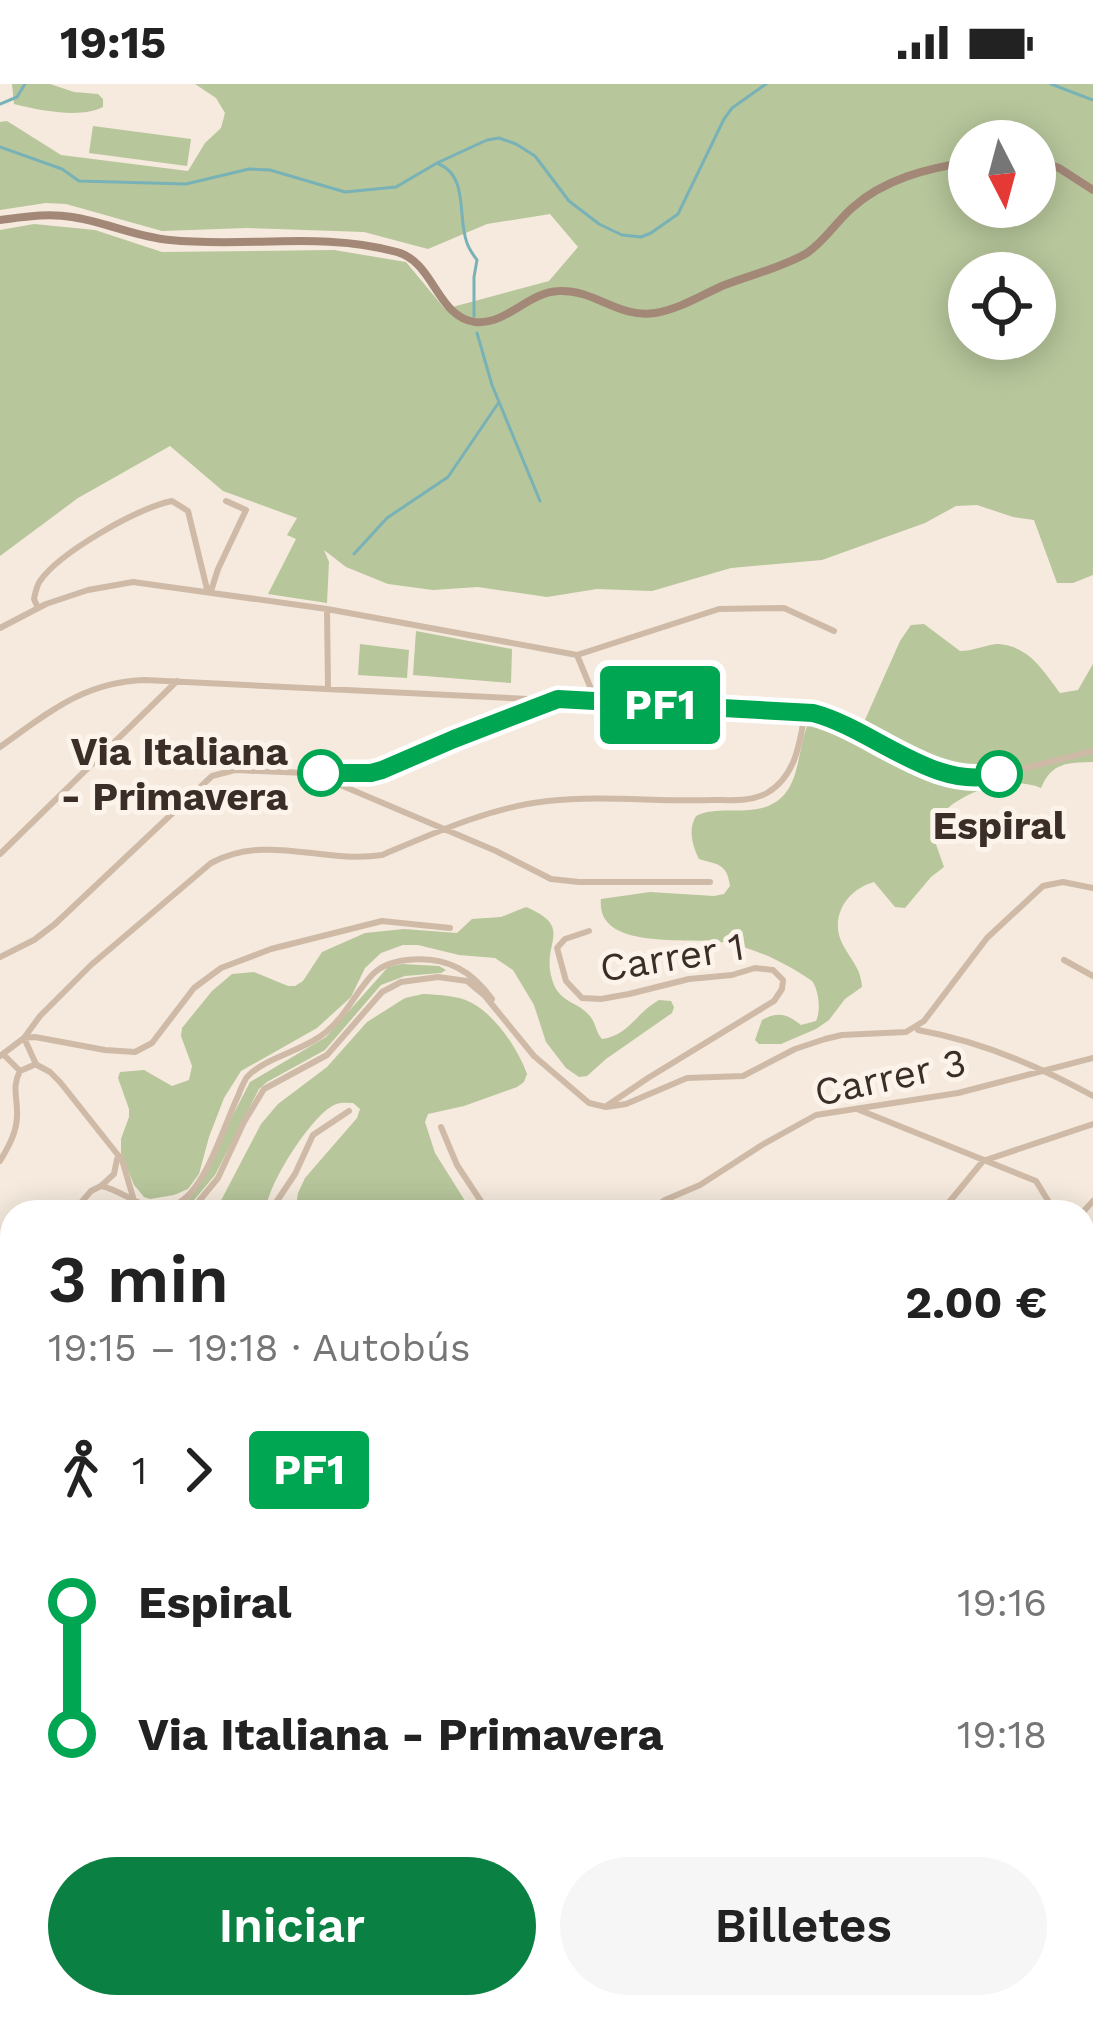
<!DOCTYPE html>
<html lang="es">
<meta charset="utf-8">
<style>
:root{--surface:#fff;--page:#f6f6f6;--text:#222;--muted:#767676;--accent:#0b8043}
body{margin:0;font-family:"Work Sans",sans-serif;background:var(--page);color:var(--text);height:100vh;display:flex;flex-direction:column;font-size:45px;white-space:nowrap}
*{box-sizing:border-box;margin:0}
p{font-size:39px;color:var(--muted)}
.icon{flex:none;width:66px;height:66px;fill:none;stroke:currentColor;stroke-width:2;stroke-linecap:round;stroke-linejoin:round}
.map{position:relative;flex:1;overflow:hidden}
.details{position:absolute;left:0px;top:1116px;width:1095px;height:819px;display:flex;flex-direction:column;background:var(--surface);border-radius:36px 36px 0 0;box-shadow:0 6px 30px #0003}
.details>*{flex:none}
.badge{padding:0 24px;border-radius:9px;font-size:42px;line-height:78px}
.needle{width:78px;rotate:174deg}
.buttons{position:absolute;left:948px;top:36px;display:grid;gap:24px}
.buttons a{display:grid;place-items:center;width:108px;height:108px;border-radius:50%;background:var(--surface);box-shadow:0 6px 30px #0003;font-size:60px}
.map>.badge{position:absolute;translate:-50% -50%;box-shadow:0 0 0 6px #fff}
.legs{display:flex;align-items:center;gap:18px;height:132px;padding:0 48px;font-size:39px}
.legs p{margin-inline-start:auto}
.head{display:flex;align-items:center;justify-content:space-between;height:204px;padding:0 48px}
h1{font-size:66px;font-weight:600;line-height:90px}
.button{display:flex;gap:24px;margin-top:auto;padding:24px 48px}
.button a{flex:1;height:138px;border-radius:72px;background:var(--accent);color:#fff;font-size:48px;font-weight:600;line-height:138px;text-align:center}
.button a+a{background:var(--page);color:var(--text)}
ul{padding:0 48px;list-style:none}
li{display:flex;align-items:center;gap:42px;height:132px;font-size:45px}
li i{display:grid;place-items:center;width:18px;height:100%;margin:0 15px;background:currentColor}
li i::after{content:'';width:30px;height:30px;margin:-15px;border:9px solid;border-radius:50%;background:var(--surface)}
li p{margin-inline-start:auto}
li:first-child i{background:linear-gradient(#0000 50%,currentColor 0)}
li:last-child i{background:linear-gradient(currentColor 50%,#0000 0)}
.status{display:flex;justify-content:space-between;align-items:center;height:84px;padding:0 60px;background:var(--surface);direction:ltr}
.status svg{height:33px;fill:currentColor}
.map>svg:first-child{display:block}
.green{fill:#b7c69b;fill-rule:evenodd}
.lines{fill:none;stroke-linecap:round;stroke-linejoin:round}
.stream{stroke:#79b2b6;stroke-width:3}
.street{stroke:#cfbaa7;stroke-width:6}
.secondary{stroke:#a38878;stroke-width:8}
.line-1-casing{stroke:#fff;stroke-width:27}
.line-1{stroke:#00a651;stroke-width:18}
.stop-1-dot{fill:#fff;stroke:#00a651;stroke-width:6}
.labels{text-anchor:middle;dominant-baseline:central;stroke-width:10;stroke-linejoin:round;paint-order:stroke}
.stop-label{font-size:39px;font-weight:bold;fill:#3b2e28;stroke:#fcf4ea;text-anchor:end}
.street-label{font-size:39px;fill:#3b2e28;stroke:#fcf4ea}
</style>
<div class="status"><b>19:15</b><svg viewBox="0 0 49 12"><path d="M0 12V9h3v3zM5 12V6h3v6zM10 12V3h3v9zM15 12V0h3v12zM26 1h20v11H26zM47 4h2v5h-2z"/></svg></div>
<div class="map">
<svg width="1093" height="1933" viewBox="0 0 1093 1933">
<rect width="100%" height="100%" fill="#f5eadd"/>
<path class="green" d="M12 0H50L74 8 98 10 103 15V23C80 35 38 26 14 20Z
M195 0H1093V491L1073 499H1057L1034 436 1013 433 977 421 956 422 925 439 822 476 731 484 652 507 597 505 547 513 478 503 433 506 388 500 346 483 324 466 329 478 327 519 268 510 296 455 287 451 297 434 223 407 170 362 78 414 0 472V146L34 140 95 146 162 168 334 166 406 178 445 225 549 197 578 163 550 130 487 140 428 165 364 148 247 144 162 147 66 120 46 119 0 126V38L7 37 61 71 188 87 205 59 221 44 225 29 216 14ZM969 57H1035V123H969ZM969 189H1035V255H969Z
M93 42 191 55 187 82 89 69Z
M924 540 960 567C974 567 988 560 999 560 1030 563 1043 587 1060 609L1078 606 1093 580V678C1067 679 1052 678 1041 704 1012 692 971 705 948 724 941 731 936 741 932 749L944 783 931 793 905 824 895 823 874 798C848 805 829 832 842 859 850 875 861 884 862 903L845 915 829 936 816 945 781 960H759L755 956 762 936C778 927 787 930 801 941L816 937C821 927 819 906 812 897 787 880 758 865 727 859 694 852 595 869 601 815L650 808 714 812 724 810 730 802C727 779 718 781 699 775 692 761 688 745 696 732 716 722 740 730 762 724 800 714 796 674 806 645 809 636 816 628 821 620L857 638H864L900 557 911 541Z
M416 547 512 565 511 599 413 591Z
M360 560 409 566 407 594 358 591Z
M526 823C578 845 537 859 554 901 562 919 578 918 589 931 596 938 595 947 602 955 628 952 637 928 659 916L671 917 674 923 672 929 606 975 587 992 579 993 566 984 546 958 534 921 513 886 495 874 459 871 418 861H403L381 869 365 884 351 913 317 944 241 987 224 1014 209 1053 199 1090 188 1105 174 1111 150 1115 144 1113 134 1101 121 1070V1055L129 1033V1025L118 994 120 988 144 986 172 1002 189 996 192 982 181 952 182 944 212 907 232 890 254 888 288 902H295L303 897 322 868 365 849 404 845 457 849 472 835 501 833Z
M402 880 439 882 446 886 441 889 405 892 381 901 325 966 267 998 259 1005 215 1091 184 1128H161L177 1125 190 1114 250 998 326 953 388 883Z
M423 910C439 911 457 911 472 919 496 932 518 965 527 990L524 998 517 1003 464 1022 428 1030 425 1038 435 1069 472 1128H295L298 1109 305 1094 357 1034 360 1025 353 1019C345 1019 341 1018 334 1021 311 1032 265 1104 266 1128H215L261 1040 278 1020 327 983 367 938 405 914Z
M0 1572 12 1574V1784L0 1785Z
M1093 1707V1923L1087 1933H1058L1054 1923H1083V1715Z
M0 1904H12V1923H400L424 1931 428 1923H984L972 1933H0Z"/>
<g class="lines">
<path class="stream" d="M1051 0 1093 16
M0 20 17 13 25 0
M0 63 62 85 79 97 186 100 249 85 270 86 345 108 396 103 437 79 487 56 499 54 516 60 535 72 569 117 599 140 622 151 641 153 651 149 678 130 724 35 732 24 766 0
M439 80C469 93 457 133 467 159 469 165 474 172 477 176L474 193V232
M477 249 492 301 540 417
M354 470 387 434 448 393 499 318
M712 1923 720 1930 731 1923
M850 1923 861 1933"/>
<path class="street" d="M211 507 218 485 246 426 226 417
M38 524 34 515C35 510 37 501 40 497 59 469 139 423 172 417L188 427 207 505
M327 525 328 604
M0 544 46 520 88 506 133 498 327 525 577 571 719 525 784 524 834 547
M577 571 596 617
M0 663C48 629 83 598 145 596L813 629 839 638 942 689 960 694 990 693 1093 667
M328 690 331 697 496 767 551 795 579 798H710
M0 770 177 597
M589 847 565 855 557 864 566 897 582 914 601 915 629 910 689 895 732 891 755 884 773 886 783 896 782 905 774 917 648 994 608 1021
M0 873 34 856 55 840 212 692 235 686 328 690 371 689 555 617
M1064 876 1093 892
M918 946C979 957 1039 982 1093 1012
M3 970 20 987 36 980 24 954 35 953 105 966 135 968 152 959 194 904 221 884 271 865 382 837 450 844
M0 972 24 954 40 932 91 881 211 779C268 749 321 780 382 771 434 749 491 723 548 717 602 711 658 718 713 716 731 716 751 718 767 709 796 692 800 658 805 629
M37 981 50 988 60 998 122 1076 133 1113
M857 1025 1036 1097 1055 1128
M441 1043 457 1081 488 1128
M0 1077C9 1062 18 1046 17 1028 17 1012 12 1002 20 987
M101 1102 114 1090 117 1075
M73 1128 91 1107 101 1102C127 1107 149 1135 177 1120 207 1104 224 1040 239 1010 239 1008 246 994 247 993 265 973 304 967 326 948 346 932 355 909 372 891 391 871 435 872 458 884 472 891 483 903 492 915
M100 1128H106
M190 1128 218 1094 244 1038 264 1005 327 971 382 908 401 898 438 893 467 897 485 912 534 972 589 1019 606 1023 626 1020 687 994 743 992 795 965 825 955 842 951 906 948 924 937 987 854 1043 802 1063 798 1093 804
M277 1128 275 1120 295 1090 313 1051 349 1027
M647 1128 665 1116 700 1101 762 1061 816 1031 958 1009 1093 974
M941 1128 983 1077 1093 1040
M1083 1128 1093 1117
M1083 1168 1093 1176
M0 1180 12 1171
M0 1244 12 1222
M1083 1263 1093 1253
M1083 1364 1093 1357
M0 1416 12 1392
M0 1439 12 1447
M1083 1524 1093 1511
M0 1555 12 1559
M1083 1647 1093 1641
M0 1795 12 1797
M3 1888 12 1877"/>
<path class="secondary" d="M1035 76 1059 84 1093 106
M0 136C24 133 48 129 72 133 106 138 136 153 170 156 245 164 323 147 397 168 434 178 437 233 475 238 507 241 528 208 559 207 594 205 619 235 655 229 679 225 700 212 722 202 750 191 781 184 807 169 825 157 836 138 852 124 884 95 928 84 969 78"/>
</g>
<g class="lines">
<g class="line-1-casing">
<path id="line-1" d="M321 689H371L382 686 454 655 558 615 813 629C874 645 936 709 999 690"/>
</g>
<use href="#line-1" class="line-1"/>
</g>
<g class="stop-1-dot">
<circle cx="321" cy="689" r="21"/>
<circle cx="999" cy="690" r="21"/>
</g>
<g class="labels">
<g class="stop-label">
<text x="288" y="667">Via Italiana<tspan x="288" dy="45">- Primavera</tspan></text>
<text x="999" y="741" text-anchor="middle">Espiral</text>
</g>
<g class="street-label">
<text transform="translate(672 873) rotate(-9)">Carrer 1</text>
<text transform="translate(890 993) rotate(-12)">Carrer 3</text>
</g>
</g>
</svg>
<div class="buttons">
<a><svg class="needle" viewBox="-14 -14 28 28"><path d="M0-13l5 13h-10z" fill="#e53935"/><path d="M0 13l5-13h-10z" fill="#767676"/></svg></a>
<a><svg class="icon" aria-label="locate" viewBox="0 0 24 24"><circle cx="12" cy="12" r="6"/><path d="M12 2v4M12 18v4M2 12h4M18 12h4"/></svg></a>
</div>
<b class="badge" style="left:660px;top:621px;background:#00a651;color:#fff">PF1</b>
<section class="details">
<div class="head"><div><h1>3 min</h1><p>19:15 – 19:18 · Autobús</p></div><b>2.00 €</b></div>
<div class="legs"><svg class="icon" aria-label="walk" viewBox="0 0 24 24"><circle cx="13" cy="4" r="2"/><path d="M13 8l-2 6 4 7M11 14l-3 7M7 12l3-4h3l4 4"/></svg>1<svg class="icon" aria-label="forward" viewBox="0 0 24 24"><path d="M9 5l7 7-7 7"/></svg><b class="badge" style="background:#00a651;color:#fff">PF1</b></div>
<ul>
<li><i style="color:#00a651"></i><b>Espiral</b><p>19:16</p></li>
<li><i style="color:#00a651"></i><b>Via Italiana - Primavera</b><p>19:18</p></li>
</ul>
<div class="button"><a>Iniciar</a><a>Billetes</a></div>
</section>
</div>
